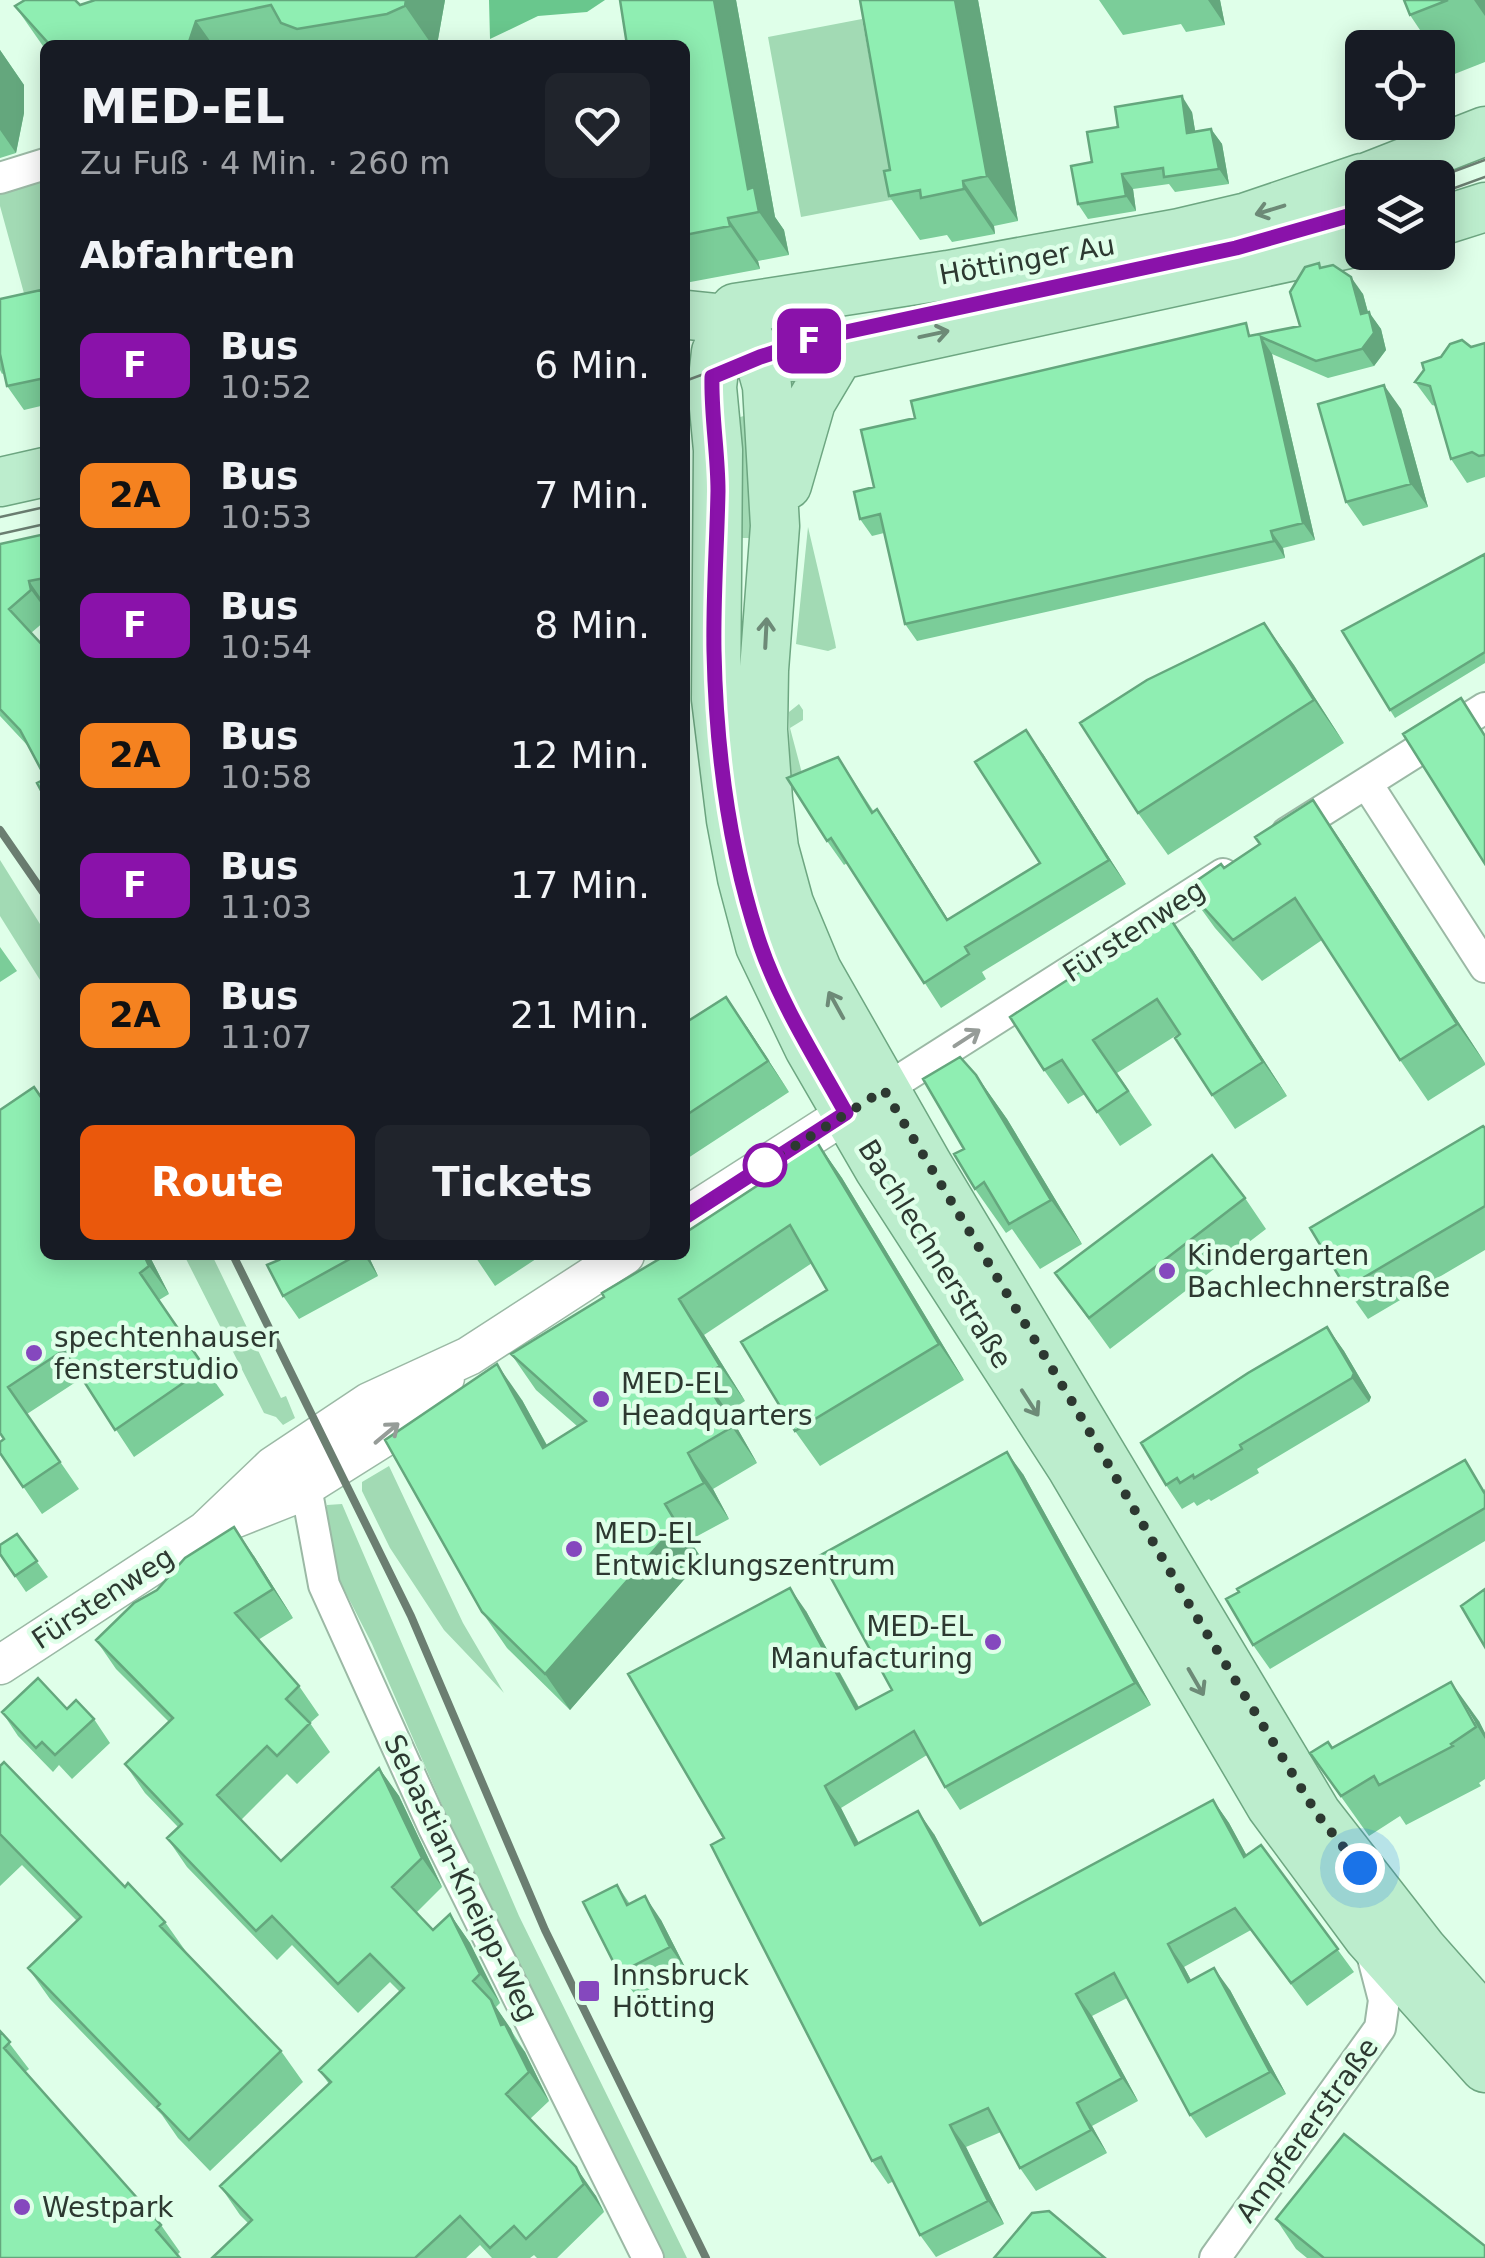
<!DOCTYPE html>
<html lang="de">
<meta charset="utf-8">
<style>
:root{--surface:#171b24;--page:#20242c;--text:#f1f3f6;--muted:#9ea1a6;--accent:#ea580c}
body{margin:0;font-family:"DejaVu Sans",sans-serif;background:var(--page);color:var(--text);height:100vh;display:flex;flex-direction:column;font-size:38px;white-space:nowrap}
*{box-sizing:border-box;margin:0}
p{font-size:32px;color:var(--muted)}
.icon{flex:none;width:55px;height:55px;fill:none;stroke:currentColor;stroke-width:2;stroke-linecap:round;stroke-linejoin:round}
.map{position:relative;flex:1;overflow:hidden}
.details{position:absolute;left:40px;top:40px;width:650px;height:1220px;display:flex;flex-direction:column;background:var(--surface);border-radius:15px;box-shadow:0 5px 25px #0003}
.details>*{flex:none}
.badge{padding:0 20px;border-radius:15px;font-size:35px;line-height:65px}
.controls{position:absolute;left:1345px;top:30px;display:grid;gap:20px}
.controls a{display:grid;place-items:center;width:110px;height:110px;border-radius:15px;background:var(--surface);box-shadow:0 5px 25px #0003;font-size:50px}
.you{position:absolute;width:50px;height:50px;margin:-25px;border:8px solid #fff;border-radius:50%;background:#1a73e8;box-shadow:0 0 0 15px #1a73e833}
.map>.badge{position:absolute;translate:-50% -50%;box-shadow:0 0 0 5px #fff}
h2{padding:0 40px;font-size:38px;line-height:90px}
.round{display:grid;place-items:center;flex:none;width:105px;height:105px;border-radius:15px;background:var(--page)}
.overview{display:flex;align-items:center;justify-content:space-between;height:170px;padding:0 40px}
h1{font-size:48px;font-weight:600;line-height:75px}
.primary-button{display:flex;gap:20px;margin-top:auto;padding:20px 40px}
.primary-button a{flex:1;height:115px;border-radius:15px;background:var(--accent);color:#fff;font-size:40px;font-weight:600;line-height:115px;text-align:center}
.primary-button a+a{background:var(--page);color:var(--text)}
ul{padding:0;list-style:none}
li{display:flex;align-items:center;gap:30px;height:130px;padding:0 40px}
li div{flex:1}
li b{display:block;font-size:38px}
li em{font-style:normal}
li .badge{min-width:110px;font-weight:700;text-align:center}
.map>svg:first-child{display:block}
.green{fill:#a2dab4}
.forest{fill:#69c78d}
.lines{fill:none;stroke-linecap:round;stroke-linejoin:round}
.minor-casing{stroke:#9bb9a5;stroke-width:34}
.tertiary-casing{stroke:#9bb9a5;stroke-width:41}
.primary-casing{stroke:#6da681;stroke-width:51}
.minor{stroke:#fff;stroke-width:30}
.tertiary{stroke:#fff;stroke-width:38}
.primary{stroke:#bcedcd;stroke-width:48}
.tram{stroke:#6b7e71;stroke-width:2.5}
.rail{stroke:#6b7e71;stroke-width:8}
.wall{fill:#7bcd99}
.shaded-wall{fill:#64a77d}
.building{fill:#8feeb2;stroke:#64a77d;stroke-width:2.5}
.oneway{stroke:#6d8a77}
.oneway2{stroke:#969c98}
.line-casing{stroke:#fff;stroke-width:22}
.line{stroke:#8a12aa;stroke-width:15}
.walk{stroke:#2d3931;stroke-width:10;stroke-dasharray:0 18}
.stop-dot{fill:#fff;stroke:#8a12aa;stroke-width:5}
.poi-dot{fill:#8548be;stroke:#dfffe9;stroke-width:4}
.labels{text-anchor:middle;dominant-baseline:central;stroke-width:9;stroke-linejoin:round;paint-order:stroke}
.street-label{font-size:28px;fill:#2d3931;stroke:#dfffe9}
.poi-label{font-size:28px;fill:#2d3931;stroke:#dfffe9;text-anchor:start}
</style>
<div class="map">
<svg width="1485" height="2258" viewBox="0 0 1485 2258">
<rect width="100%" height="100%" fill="#dfffe9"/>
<path class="green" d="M862 19 896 199 801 217 768 37Z
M45 174V293L25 297 0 206V191Z
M754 413 753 538H735L730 420Z
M808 527 835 642 836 648 828 651 796 644Z
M799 704 803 710V720L790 728 803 777 790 782 789 712Z
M0 860 45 932V988L0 916Z
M184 1255H212L281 1398 286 1396 295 1418 283 1425 276 1417 264 1413Z
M389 1466 463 1623 504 1693 444 1630 390 1548 362 1491V1482Z
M342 1504 519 1916 687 2258H663L468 1865 372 1644 328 1558 327 1505Z"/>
<path class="forest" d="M489 0H605L587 12 538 16 490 39Z"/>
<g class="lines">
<g class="minor-casing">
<path id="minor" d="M0 178 45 164
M1367 784 1485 967
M1287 833 1485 708
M884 1090 1223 874
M306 1487 324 1585 434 1828 648 2258
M1215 2258 1380 2028 1384 2000 1371 1950"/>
</g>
<g class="tertiary-casing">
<path id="tertiary" d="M685 1217 869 1099
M226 1522 289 1497 383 1438 445 1378
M0 1665 205 1531 273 1466 369 1402 469 1356 625 1255"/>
</g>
<g class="primary-casing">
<path id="primary" d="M1365 178 1485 131
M1438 222 1485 207
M765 304 743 318 723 337 716 352 712 387 718 450 716 699 731 820 742 878 760 946 809 1048 879 1169 1072 1468 1271 1806 1368 1937 1485 2068
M735 308 948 275 1179 233 1247 217 1362 178
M688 315 717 318 734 326 749 339 759 357 767 386 775 526 764 670 763 730 768 799 774 848 789 903 817 970 928 1165 1317 1814 1423 1950 1485 2020
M728 353 812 358 839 355 1362 241
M0 482 45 472
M787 485 811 402 839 355"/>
</g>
<use href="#minor" class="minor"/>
<use href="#tertiary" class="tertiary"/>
<use href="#primary" class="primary"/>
<path class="tram" d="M1436 178 1485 160
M1438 194 1485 177
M1290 242 1362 221
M685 381 826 329 1234 242 1362 204
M0 517 45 507
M0 534 45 524"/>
<path class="rail" d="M0 830 45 895
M233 1255 411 1616 545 1930 706 2258"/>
</g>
<path class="wall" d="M445 0 437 45H45V49L15 6Z
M620 0H736L775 217 784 230 789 255 758 261 760 269 685 283V45Z
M978 0 1018 221 994 226 995 234 952 242 947 235 920 240 889 196 890 170Z
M1099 0H1220L1225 25 1186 32 1181 24 1123 35Z
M1404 0H1485V62L1452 75 1438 55V48H1432L1410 15Z
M0 50 24 85V113L16 153 0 158Z
M1192 112 1195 131 1211 129 1222 144 1229 184 1175 192 1169 184 1133 189 1136 211 1088 219 1078 204 1092 162 1118 127Z
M1322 268 1363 294 1368 312 1381 329 1386 350 1374 366 1328 378 1272 354 1315 540 1283 548 1285 558 917 641 905 624 884 533 872 536 860 519 874 487 1254 335 1300 326Z
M41 290 45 296V405L24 410 7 386 4 373 2 374 0 370V299Z
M1485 343V477L1467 483 1451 459 1436 406 1432 405 1415 382Z
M1401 409 1428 507 1363 526 1346 502Z
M45 534V621L31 633 28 746 0 716V544Z
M1485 554V663L1395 718 1390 710Z
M1264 623 1294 665 1344 743 1168 855 1138 813Z
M1043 754 1126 884 982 972 986 979 941 1008 847 863 844 865 827 841 838 757 874 812 894 834 948 920 1040 863Z
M1341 841 1485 1063V1065L1428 1101 1400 1060 1322 940 1262 981 1215 928 1186 888 1224 868Z
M0 947 17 971 0 982Z
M1192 949 1287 1096 1235 1129 1212 1095 1180 1033 1117 1073 1152 1125 1120 1146 1085 1094 1068 1104 1044 1070Z
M685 1023 747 1027 789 1092 685 1160Z
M976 1075 1007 1119 1082 1244 1040 1269 1012 1229 1006 1233 975 1189 964 1149Z
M0 1110 149 1255 169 1294 159 1300 224 1395 134 1457 82 1378 27 1414 79 1489 42 1514 0 1453 4 1439Z
M1485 1128V1250L1368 1319 1346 1288Z
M817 1142 842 1178 964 1380 820 1466 795 1431 827 1290 812 1263 704 1335 745 1401 728 1412 757 1463 713 1489 729 1519 690 1540 702 1559 570 1710 507 1648 482 1612 522 1400 547 1445 577 1426 536 1390 511 1354 685 1255 778 1172Z
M1245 1198 1266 1229 1110 1349 1055 1273Z
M276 1255H368L378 1276 299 1319 283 1296 279 1260Z
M474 1255H542L495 1286Z
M1327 1327 1344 1351 1371 1397 1369 1402 1257 1469 1259 1473 1211 1501 1209 1499 1197 1506 1194 1502 1182 1509 1166 1485Z
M1023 1474 1151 1705 960 1810 945 1787 927 1755 841 1808 859 1843 934 1834 983 1924 1213 1800 1229 1823 1247 1856 1261 1845 1354 1972 1307 2006 1251 1930 1184 1967 1191 1980 1230 1990 1286 2094 1206 2138 1190 2115 1127 1998 1092 2016 1138 2101 1092 2126 1107 2153 1036 2191 1020 2168 1001 2132 966 2147 1004 2224 936 2257 920 2235 894 2181 888 2184 872 2161 724 1838 806 1611 859 1707 892 1690Z
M1485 1489V1541L1270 1669 1253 1645Z
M17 1534 48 1577 26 1592 0 1554Z
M254 1556 293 1618 258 1640 299 1686 319 1715 310 1723 330 1752 297 1784 287 1774 241 1820 281 1861 379 1768 399 1796 442 1887 416 1913 433 1930 450 1914 470 1943 500 2003 496 2007 525 2052 549 2101 530 2119 596 2196 604 2212 557 2258H537L534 2255 530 2258H492L480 2245 466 2258H214L249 2224 240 2215 220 2186 329 2084 319 2070 400 1992 390 1982 358 2013 292 1945 277 1960 187 1867 167 1838 178 1827 145 1793 125 1764 169 1722 116 1669 96 1640Z
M67 1709 94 1719 110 1743 72 1779 59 1765 53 1772 18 1736 2 1712Z
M1479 1721 1485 1733V1779L1479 1783 1481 1786 1406 1825 1400 1816 1369 1836 1310 1753Z
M0 1766 125 1887 165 1922 187 1953 281 2051 303 2082 210 2171 178 2138 162 2115 50 1999 28 1968 77 1921 22 1865 0 1886Z
M617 1885 630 1904 661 1920 687 1971 636 1996 619 1973Z
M0 2031 29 2069 25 2072 161 2225 180 2252 177 2255 0 2258Z
M1276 2219 1485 2258H1307L1296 2249Z"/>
<path class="shaded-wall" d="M406 0H445L437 45H432L405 6Z
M714 0H736L775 217 784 230 789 255 759 212 748 189Z
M955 0H978L1018 221 987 176Z
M1208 0H1220L1225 25Z
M1474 0H1485V16Z
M196 21 213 45H189Z
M0 50 24 85V113L16 153 0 130Z
M1182 96 1192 112 1198 148 1187 133Z
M1211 129 1222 144 1229 184 1219 169Z
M1122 174 1133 189 1136 211 1126 196Z
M963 181 994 226 995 234 964 189Z
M728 218 758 261 760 269 730 226Z
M1351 277 1363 294 1373 331 1361 314Z
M1369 312 1381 329 1386 350 1374 366 1362 349Z
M1261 337 1272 354 1315 540 1303 523Z
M1384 385 1401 409 1428 507 1411 484Z
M1271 531 1283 548 1285 558 1274 541Z
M29 581 45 604V609L31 590Z
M1264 623 1294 665 1344 743 1314 700Z
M1026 730 1043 754 1126 884 1109 860Z
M1313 800 1341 841 1485 1063 1457 1024Z
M877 809 894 834 964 945 947 920Z
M1168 915 1192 949 1287 1096 1263 1062Z
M726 997 747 1027 789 1092 768 1061Z
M976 1075 1007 1119 1082 1244 1051 1200Z
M817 1142 842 1178 964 1380 939 1344Z
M144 1255H149L169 1294 149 1266Z
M364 1255H368L378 1276Z
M679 1299 704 1335 745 1401 720 1366Z
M1327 1327 1344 1351 1371 1397 1369 1402 1352 1378Z
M497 1364 522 1400 568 1484 543 1448Z
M703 1376 728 1412 757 1463 732 1427Z
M1007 1452 1023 1474 1151 1705 1135 1683Z
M688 1453 713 1489 729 1519 704 1483Z
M665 1504 702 1559 570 1710 545 1674Z
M234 1527 254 1556 293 1618 273 1589Z
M790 1588 806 1611 872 1732 856 1709Z
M1451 1682 1479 1721 1485 1733V1739Z
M379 1768 399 1796 442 1887 422 1858Z
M825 1786 841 1808 871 1868 855 1845Z
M1213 1800 1229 1823 1260 1880 1244 1857Z
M918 1811 934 1834 996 1948 980 1925Z
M645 1896 661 1920 687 1971 670 1947Z
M450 1914 470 1943 500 2003 480 1974Z
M1168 1944 1184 1967 1204 2005 1188 1982Z
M1214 1968 1230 1990 1286 2094 1270 2072Z
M1076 1994 1092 2016 1138 2101 1122 2078Z
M491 2000 511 2029 515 2039 525 2052 549 2101 529 2072 501 2025Z
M1077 2103 1092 2126 1107 2153 1091 2130Z
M950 2125 966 2147 1004 2224 988 2201Z
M576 2167 596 2196 604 2212 584 2184Z"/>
<path class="building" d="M25 0H75L80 5 95 0H406L405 6 387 14 297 29 281 23 271 5 196 21 188 45H50L15 6Z
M620 0H714L748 189 754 187 759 212 728 218 730 226 685 235V45H627Z
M860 0H955L987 176 963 181 964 189 921 198 920 190 889 196 884 171 890 170Z
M1404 0H1448L1410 15Z
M1182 96 1187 133 1211 129 1219 169 1164 177 1163 168 1122 174 1126 196 1078 204 1071 166 1092 162 1087 132 1118 127 1115 107Z
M1319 263 1320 268 1333 265 1351 277 1361 314 1369 312 1374 333 1362 349 1316 361 1261 337 1303 523 1271 531 1274 541 905 624 880 514 860 519 854 492 874 487 861 430 915 418 911 401 1246 323 1249 336 1300 326 1290 292 1305 267Z
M41 290 45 306V378L7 386 0 354V299Z
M1462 340 1471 347 1485 343V455L1479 456 1472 452 1451 459 1430 386 1415 382 1424 370 1422 363 1441 357 1450 344Z
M1384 385 1411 484 1346 502 1318 404Z
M45 534V578L29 581 31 590 9 609 45 648V777L20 730 0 709V544Z
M1485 554V652L1390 710 1342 631Z
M1264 623 1314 700 1138 813 1080 723 1147 680Z
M1461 698 1485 736V864L1403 734Z
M1026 730 1109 860 965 947 969 954 924 983 831 838 827 841 787 778 838 757 872 813 877 809 947 920 1040 863 975 762Z
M45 779V798L37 783Z
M1313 800 1457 1024 1400 1060 1295 898 1233 940 1186 888 1221 864 1224 868 1260 844 1255 837Z
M1168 915 1263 1062 1212 1095 1175 1038 1180 1034 1157 999 1093 1040 1128 1091 1097 1112 1062 1060 1044 1070 1010 1017Z
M726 997 768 1061 685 1116V1023Z
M960 1057 976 1075 1051 1200 1009 1224 984 1182 975 1189 954 1154 964 1149 923 1079Z
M34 1087 45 1103V1255H144L149 1266 140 1273 205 1368 115 1430 64 1350 8 1387 60 1462 23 1487 0 1453V1442L4 1439 0 1433V1110Z
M1483 1126 1485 1128V1206L1346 1288 1310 1228Z
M817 1142 939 1344 795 1431 741 1342 827 1290 790 1225 679 1299 720 1366 703 1376 732 1427 688 1453 704 1483 665 1504 677 1524 545 1674 482 1612 385 1440 497 1364 543 1448 586 1421 511 1354 604 1297 602 1293 666 1255H685V1233L778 1172 776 1167Z
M1212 1155 1245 1198 1089 1318 1055 1273Z
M276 1255H357L283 1296 267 1265 279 1260Z
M1327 1327 1354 1373 1352 1378 1240 1445 1242 1449 1194 1478 1193 1475 1180 1483 1177 1478 1166 1485 1141 1443 1248 1373Z
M1007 1452 1135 1683 945 1787 914 1731 825 1786 855 1845 918 1811 980 1925 1213 1800 1244 1857 1261 1845 1338 1949 1291 1983 1235 1908 1168 1944 1188 1982 1214 1968 1270 2072 1190 2115 1114 1973 1076 1994 1122 2078 1077 2103 1091 2130 1020 2168 988 2108 950 2125 988 2201 920 2235 881 2157 872 2161 711 1845 724 1838 628 1674 790 1588 856 1709 892 1690 819 1556Z
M1465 1460 1485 1494V1508L1253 1645 1226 1599 1239 1592 1237 1589Z
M234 1527 273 1589 235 1613 299 1686 286 1699 310 1723 277 1756 267 1746 217 1795 281 1861 379 1768 422 1858 392 1887 433 1930 450 1914 480 1974 473 1981 491 2000 501 2025 505 2024 529 2072 506 2094 576 2167 584 2184 526 2239 514 2226 490 2248 460 2216 415 2258 213 2257 252 2220 220 2186 331 2082 319 2070 404 1988 370 1954 338 1984 272 1916 256 1931 167 1838 182 1824 125 1764 173 1718 96 1640 134 1603 157 1590 185 1558Z
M17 1534 37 1561 15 1576 0 1554V1545Z
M1485 1589V1647L1461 1606Z
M38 1678 67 1709 76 1700 94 1719 55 1755 42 1742 36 1748 2 1712Z
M1451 1682 1476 1727 1451 1744 1453 1746 1379 1785 1374 1776 1341 1796 1310 1753 1328 1742 1332 1748Z
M4 1762 125 1887 128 1883 165 1922 160 1926 281 2051 189 2140 157 2107 160 2104 28 1968 81 1917 0 1834V1766Z
M617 1885 627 1905 645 1896 670 1947 619 1973 583 1902Z
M0 2031 10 2042 4 2048 161 2225 156 2230 180 2258H0Z
M1344 2134 1485 2246V2258H1324L1276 2219Z
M1049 2211 1105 2258H994L1032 2213Z"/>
<defs><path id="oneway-shaft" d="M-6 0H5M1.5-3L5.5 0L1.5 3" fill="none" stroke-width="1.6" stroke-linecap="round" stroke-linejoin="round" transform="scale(2.5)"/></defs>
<g class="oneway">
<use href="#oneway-shaft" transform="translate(1270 210) rotate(163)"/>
<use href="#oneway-shaft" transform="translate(934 334) rotate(-12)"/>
<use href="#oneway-shaft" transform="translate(766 633) rotate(-87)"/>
<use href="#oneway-shaft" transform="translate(836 1005) rotate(-119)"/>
<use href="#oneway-shaft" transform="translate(1030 1403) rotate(57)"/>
<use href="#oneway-shaft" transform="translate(1196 1682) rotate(60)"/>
</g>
<g class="oneway2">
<use href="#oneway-shaft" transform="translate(967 1038) rotate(-33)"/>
<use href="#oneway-shaft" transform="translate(387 1433) rotate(-40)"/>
</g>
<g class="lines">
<g class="line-casing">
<path id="line" d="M685 1217 846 1113C816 1059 780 1003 760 944 729 851 716 748 714 651 713 598 717 544 718 491 718 453 711 415 712 377L760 357 818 338 1236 248 1362 212"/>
</g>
<use href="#line" class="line"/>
<path class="walk" d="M765 1165 884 1090 1074 1405 1190 1606 1317 1814 1360 1868"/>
</g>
<circle class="stop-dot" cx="765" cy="1165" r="20"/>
<g class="poi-dot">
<circle cx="1167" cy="1271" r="10"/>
<circle cx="34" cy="1353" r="10"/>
<circle cx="601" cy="1399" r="10"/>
<circle cx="574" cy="1549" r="10"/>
<circle cx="993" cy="1642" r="10"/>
<rect x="577" y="1979" width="24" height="24" rx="5"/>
<circle cx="22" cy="2207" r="10"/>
</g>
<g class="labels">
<g class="street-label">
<text transform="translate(1027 260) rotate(-10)">Höttinger Au</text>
<text transform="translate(1134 931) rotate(-33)">Fürstenweg</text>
<text transform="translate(935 1254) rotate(58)">Bachlechnerstraße</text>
<text transform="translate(103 1598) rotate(-33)">Fürstenweg</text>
<text transform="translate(461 1878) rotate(64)">Sebastian-Kneipp-Weg</text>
<text transform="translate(1307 2130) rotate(-54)">Ampfererstraße</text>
</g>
<g class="poi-label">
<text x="1187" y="1255">Kindergarten<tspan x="1187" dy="32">Bachlechnerstraße</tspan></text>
<text x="54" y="1337">spechtenhauser<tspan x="54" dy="32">fensterstudio</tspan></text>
<text x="621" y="1383">MED-EL<tspan x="621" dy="32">Headquarters</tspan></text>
<text x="594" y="1533">MED-EL<tspan x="594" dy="32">Entwicklungszentrum</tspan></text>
<text x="973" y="1626" text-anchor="end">MED-EL<tspan x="973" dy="32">Manufacturing</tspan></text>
<text x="612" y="1975">Innsbruck<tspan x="612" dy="32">Hötting</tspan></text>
<text x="42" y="2207">Westpark</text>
</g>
</g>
</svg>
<div class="controls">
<a><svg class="icon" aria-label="locate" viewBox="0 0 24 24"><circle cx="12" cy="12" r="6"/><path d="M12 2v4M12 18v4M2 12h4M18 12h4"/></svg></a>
<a><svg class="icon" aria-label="layers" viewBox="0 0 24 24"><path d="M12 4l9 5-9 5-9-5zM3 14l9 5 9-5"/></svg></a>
</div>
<div class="you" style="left:1360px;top:1868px"></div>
<b class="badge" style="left:809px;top:341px;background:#8a12aa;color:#fff">F</b>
<section class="details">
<div class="overview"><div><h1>MED-EL</h1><p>Zu Fuß · 4 Min. · 260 m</p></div><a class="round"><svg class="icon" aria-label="heart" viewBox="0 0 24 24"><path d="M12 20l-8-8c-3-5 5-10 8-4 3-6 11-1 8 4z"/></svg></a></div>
<h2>Abfahrten</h2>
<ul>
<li><span class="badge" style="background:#8a12aa;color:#fff">F</span><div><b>Bus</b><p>10:52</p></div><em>6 Min.</em></li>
<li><span class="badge" style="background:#f58220;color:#111">2A</span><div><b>Bus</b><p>10:53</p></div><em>7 Min.</em></li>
<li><span class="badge" style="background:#8a12aa;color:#fff">F</span><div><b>Bus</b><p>10:54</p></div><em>8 Min.</em></li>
<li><span class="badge" style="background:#f58220;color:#111">2A</span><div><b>Bus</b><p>10:58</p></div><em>12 Min.</em></li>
<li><span class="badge" style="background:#8a12aa;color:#fff">F</span><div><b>Bus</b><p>11:03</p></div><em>17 Min.</em></li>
<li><span class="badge" style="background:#f58220;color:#111">2A</span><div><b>Bus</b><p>11:07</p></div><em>21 Min.</em></li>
</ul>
<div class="primary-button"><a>Route</a><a>Tickets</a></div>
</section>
</div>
